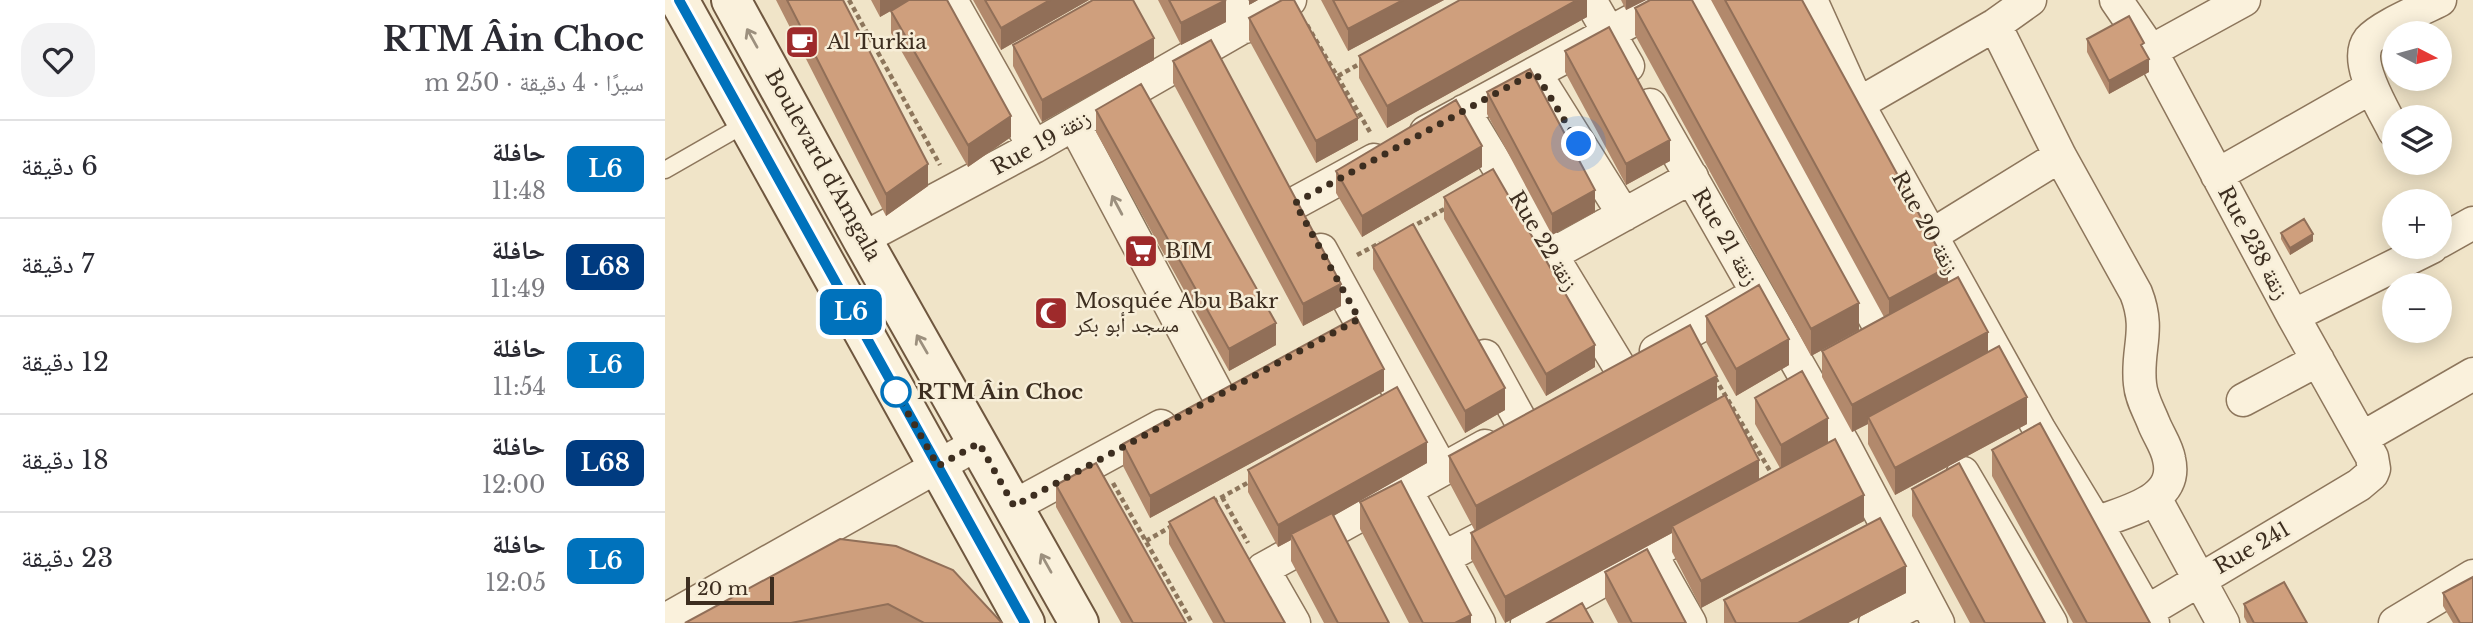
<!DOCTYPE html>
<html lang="ar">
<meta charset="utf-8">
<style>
:root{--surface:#fff;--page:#f2f2f3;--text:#2b2b33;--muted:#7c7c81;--line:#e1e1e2}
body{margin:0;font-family:"Libre Baskerville","Noto Naskh Arabic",serif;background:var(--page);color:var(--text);direction:rtl;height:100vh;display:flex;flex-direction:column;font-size:26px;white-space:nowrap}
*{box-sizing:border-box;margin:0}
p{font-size:23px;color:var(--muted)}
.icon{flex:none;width:38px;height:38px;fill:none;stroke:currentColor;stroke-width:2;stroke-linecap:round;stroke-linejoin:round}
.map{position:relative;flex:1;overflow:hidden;direction:ltr}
.side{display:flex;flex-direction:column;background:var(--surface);width:665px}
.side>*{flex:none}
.badge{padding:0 14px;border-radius:10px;font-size:24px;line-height:46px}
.needle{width:46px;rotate:96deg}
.fabs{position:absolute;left:1717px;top:21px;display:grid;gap:14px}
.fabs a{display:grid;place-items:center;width:70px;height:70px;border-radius:50%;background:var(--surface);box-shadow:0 4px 18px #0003;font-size:35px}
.scale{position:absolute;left:21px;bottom:18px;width:88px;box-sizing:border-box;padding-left:7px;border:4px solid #3d2e20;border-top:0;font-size:19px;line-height:24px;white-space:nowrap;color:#3d2e20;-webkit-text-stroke:5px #f7eed8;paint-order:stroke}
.you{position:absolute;width:35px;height:35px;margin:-18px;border:5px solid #fff;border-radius:50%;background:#1a73e8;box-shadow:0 0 0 10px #1a73e833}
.map>.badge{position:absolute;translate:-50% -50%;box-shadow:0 0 0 4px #fff}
.round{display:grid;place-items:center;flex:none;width:74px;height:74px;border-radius:28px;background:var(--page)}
.head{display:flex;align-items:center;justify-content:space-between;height:119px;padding:0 21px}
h1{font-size:33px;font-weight:800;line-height:52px}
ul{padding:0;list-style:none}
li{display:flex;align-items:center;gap:21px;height:98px;padding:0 21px;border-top:2px solid var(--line)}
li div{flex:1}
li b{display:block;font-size:26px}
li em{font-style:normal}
li .badge{min-width:77px;font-weight:700;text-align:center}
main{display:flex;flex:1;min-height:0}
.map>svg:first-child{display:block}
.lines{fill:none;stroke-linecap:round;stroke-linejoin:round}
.lane-casing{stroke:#8d765c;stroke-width:19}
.street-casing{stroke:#8d765c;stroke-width:35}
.secondary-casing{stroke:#6f573f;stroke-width:42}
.path{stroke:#8d765c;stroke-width:4.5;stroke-dasharray:5 3.5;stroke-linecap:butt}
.lane{stroke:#faf1dc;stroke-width:16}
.street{stroke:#faf1dc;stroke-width:32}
.secondary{stroke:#faf1dc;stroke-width:38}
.wall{fill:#b2896c}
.shaded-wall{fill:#916f58}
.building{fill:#cf9f7d;stroke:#916f58;stroke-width:2}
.oneway{stroke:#9c907e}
.line-casing{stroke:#fff;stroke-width:16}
.line{stroke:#0072bc;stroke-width:10}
.walk{stroke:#3d2e20;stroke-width:7;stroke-dasharray:0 12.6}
.stop-dot{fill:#fff;stroke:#0072bc;stroke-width:3.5}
.labels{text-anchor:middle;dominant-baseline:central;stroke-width:5;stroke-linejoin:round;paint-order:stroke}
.poi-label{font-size:21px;fill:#3d2e20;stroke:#f7eed8;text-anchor:start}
.street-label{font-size:21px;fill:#3d2e20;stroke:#f7eed8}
.stop-label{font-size:21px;font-weight:bold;fill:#3d2e20;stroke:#f7eed8;text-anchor:start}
</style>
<main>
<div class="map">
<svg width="1808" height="623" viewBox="0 0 1808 623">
<rect width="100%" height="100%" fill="#f0e4c8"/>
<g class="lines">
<g class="lane-casing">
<path id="lane" d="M0 170 82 123"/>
</g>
<g class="street-casing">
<path id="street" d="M286 0 369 147
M565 0 580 27
M925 0 963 66
M1029 0 1221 338
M1146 0 1193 104 1374 429 1431 523 1488 623
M1451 0 1486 51 1628 316 1707 457 1709 469 1707 474 1694 485 1481 612
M1330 25 1395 156 1471 293C1486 331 1471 349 1475 384 1476 398 1484 411 1489 424 1494 436 1502 447 1504 459 1514 501 1461 511 1431 523
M1486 51 1579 0
M870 73 959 215
M1193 104 1330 25 1365 0
M985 105 1179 445 1273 623
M799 111 957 371
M409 124 553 395
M1729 131C1719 110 1687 62 1704 40 1716 26 1758 9 1775 0
M761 132 1005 0
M1552 175 1707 87
M630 203 709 160
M1267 235 1395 156
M197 239 369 147 625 0
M1774 242 1808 223
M656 250 777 470
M886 255 1027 177
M1628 316 1767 247
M991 351 1077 302
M820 356 858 425
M1578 400 1653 360
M1697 438 1808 374
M1298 473 1386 623
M740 489 814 623
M1490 498 1558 623
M349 506 496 426
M986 554 1025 623
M778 558 845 523
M0 620 314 443
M629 623 598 569 820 446
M862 623 1044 521
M1210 623 1259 598
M1730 623 1808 576"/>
</g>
<g class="secondary-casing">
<path id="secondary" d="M14 0 360 623
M66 0 197 239 414 623"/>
</g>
<path class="path" d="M184 0 275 165
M642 25 705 132
M673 76 696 63
M745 228 783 207
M692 255 715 243
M1050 378 1108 476
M448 483 527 623
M557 497 583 543
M548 502 586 481
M481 541 507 526"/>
<use href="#lane" class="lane"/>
<use href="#street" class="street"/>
<use href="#secondary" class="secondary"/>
</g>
<path class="wall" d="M111 0H178L263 186 221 216Z
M206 0H282L346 137 303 167 226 33V11L229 9 215 17Z
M308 0H424L336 50Z
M493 0H560L561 22 516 45Z
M656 0H779L683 51Z
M922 0V17L722 128 694 78V56Z
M956 0H981L961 10Z
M1046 0H1137L1283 282 1362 424 1230 495 1203 444V424L1187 432 1157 377V351L1219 317Z
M970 8 1194 330 1146 356 970 35Z
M584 18 693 140 651 163 584 40Z
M1422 39 1479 49 1484 72 1444 94 1422 52Z
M348 45 489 60 377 122 348 66Z
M900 51 1005 161 961 185 900 72Z
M508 61 676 306 638 326 508 83Z
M822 92 930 212 887 235 822 114Z
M431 110 611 345 564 371 431 132Z
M817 167 697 237 671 193V171Z
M779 197 930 367 881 396 779 219Z
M1616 233 1648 241 1625 255 1616 239Z
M708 247 840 410 800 433 708 269Z
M1041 316 1124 365 1071 396 1041 342Z
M719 391 485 518 458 466V444Z
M1090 398 1163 443 1199 521 1036 608 1007 552V533L840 623 806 559V533L810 531 784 482V456L1052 399 1094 479 1115 468 1090 424Z
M1327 450 1485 623H1408L1327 476Z
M762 463 668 516 724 623H659L626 561V540L613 547 583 492V470Z
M391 485 521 623H456L391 507Z
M1247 489 1380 623H1305L1247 516Z
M695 502 806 623H744L695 529Z
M504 522 620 623H548L504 544Z
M175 539 337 623H20Z
M940 572 1021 623H953L940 598Z
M1241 593 1183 623H1059V600Z
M1778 593 1808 623H1788L1778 606Z
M1579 604 1642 623H1582L1579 617Z"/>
<path class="shaded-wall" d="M215 0H245L215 17Z
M385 0H424L336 50V28Z
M561 0V22L516 45V23Z
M584 0H593L584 5Z
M738 0H779L683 51V29Z
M912 0H922V17L722 128V106Z
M961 0H981L961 10Z
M489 38V60L377 122V100Z
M1484 59V72L1444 94V81Z
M346 116V137L303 167V145Z
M693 118V140L651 163V141Z
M1005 140V161L961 185V164Z
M817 146V167L697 237V216Z
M263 164V186L221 216V194Z
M930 190V212L887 235V214Z
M1648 234V241L1625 255V248Z
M1283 267V293L1224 326V299Z
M676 284V306L638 326V304Z
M1194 303V330L1146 356V329Z
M611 323V345L564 371V349Z
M1323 332V358L1203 417V424L1187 432V405Z
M1124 339V365L1071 396V369Z
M930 345V367L881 396V374Z
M719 369V391L485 518V496Z
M1052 376V403L811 533V506Z
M840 388V410L800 433V411Z
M1362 397V424L1230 495V468Z
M1163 418V444L1116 471V445Z
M762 442V463L628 539 626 534V540L613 547V525Z
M1094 460V486L1007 526V533L840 623V597Z
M1199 495V521L1036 608V581Z
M1241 566V593L1183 623H1133Z
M806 615V623H790Z"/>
<path class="building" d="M122 0H178L263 164 221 194Z
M244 0H282L346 116 303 145 226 11Z
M320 0H385L336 28Z
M428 0H468L489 38 377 100 348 45Z
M504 0H561L516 23Z
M617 0H629L693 118 651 141 584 18Z
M668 0H738L683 29Z
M795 0H912L722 106 694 56Z
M985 0H1027L1194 303 1146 329 970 8Z
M1060 0H1137L1283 267 1224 299Z
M1464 16 1479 43 1476 45 1484 59 1444 81 1422 39Z
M944 27 1005 140 961 164 900 51Z
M546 40 676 284 638 304 508 61Z
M865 69 930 190 887 214 822 92Z
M476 84 611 323 564 349 431 110Z
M791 100 817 146 697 216 671 171Z
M828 169 930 345 881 374 779 197Z
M1639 219 1648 234 1625 248 1616 233Z
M748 224 840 388 800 411 708 247Z
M1293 277 1323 332 1187 405 1157 351Z
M1094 285 1124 339 1071 369 1041 316Z
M691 317 719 369 485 496 458 444Z
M1025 325 1052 376 811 506 784 456Z
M1334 346 1362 397 1230 468 1203 417Z
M1137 371 1163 418 1116 445 1090 398Z
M732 387 762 442 613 525 583 470Z
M1060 395 1094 460 840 597 806 533Z
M1375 423 1485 623H1422L1327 450Z
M1170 439 1199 495 1036 581 1007 526Z
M431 463 521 623H468L391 485Z
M1294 463 1380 623H1320L1247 489Z
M736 481 806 615 790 623H758L695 502Z
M549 497 620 623H560L504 522Z
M667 513 724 623H673L626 534Z
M1215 518 1241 566 1133 623H1071L1059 600Z
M175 539 231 546 288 570 337 623H259L223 604 126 623H20Z
M982 549 1021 623H967L940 572Z
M1808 577V623H1795L1778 593Z
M1619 582 1642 623H1589L1579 604Z
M917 603 928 623H882Z"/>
<defs><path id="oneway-shaft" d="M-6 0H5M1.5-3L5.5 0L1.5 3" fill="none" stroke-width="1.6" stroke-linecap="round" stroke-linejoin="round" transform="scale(1.75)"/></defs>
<g class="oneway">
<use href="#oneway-shaft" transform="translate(87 38) rotate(-119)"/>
<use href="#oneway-shaft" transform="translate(452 205) rotate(-118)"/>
<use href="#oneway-shaft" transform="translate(257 344) rotate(-120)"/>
<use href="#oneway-shaft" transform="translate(381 563) rotate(-119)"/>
</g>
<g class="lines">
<g class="line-casing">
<path id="line" d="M14 0 360 623"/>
</g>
<use href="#line" class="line"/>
<path class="walk" d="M231 392 273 466 314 443 349 506 694 319 630 203 870 72 914 144"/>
</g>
<defs>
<g id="cafe-square" transform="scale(1.75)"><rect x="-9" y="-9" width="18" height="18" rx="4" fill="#9e2a2b" stroke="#f7eed8"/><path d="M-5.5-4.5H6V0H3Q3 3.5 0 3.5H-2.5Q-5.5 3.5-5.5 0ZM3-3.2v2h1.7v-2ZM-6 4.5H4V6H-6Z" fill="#fff"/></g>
<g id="supermarket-square" transform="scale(1.75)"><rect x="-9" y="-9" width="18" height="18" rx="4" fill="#9e2a2b" stroke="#f7eed8"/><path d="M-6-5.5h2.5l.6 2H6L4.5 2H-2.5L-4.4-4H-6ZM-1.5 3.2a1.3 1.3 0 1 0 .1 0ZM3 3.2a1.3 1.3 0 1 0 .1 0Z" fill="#fff"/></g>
<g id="mosque-square" transform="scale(1.75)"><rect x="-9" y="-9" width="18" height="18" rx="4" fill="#9e2a2b" stroke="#f7eed8"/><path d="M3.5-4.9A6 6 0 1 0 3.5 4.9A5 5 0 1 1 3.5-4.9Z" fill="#fff"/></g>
</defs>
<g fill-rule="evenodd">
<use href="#cafe-square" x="137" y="42"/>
<use href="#supermarket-square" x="476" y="251"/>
<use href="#mosque-square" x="386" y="313"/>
</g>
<circle class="stop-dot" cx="231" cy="392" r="14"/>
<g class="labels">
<g class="poi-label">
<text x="162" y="42">Al Turkia</text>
<text x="500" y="251">BIM</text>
<text x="410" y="301">Mosquée Abu Bakr<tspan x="410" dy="24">مسجد أبو بكر</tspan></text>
</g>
<g class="street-label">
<text transform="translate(376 143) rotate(-29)">Rue 19 زنقة</text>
<text transform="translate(158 165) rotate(61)">Boulevard d'Amgala</text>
<text transform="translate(1260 223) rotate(61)">Rue 20 زنقة</text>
<text transform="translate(1060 237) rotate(60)">Rue 21 زنقة</text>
<text transform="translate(878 241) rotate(59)">Rue 22 زنقة</text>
<text transform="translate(1588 243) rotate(62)">Rue 238 زنقة</text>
<text transform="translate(1587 548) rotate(-30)">Rue 241</text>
</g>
<g class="stop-label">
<text x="252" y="392">RTM Âin Choc</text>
</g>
</g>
</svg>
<div class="fabs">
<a><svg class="needle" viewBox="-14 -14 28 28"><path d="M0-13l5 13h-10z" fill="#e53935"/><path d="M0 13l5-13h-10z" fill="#7c7c81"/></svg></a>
<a><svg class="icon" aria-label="layers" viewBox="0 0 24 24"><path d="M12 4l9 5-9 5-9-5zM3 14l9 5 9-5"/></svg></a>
<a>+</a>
<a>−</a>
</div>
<div class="scale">20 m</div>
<div class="you" style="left:914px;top:144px"></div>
<b class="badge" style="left:186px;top:312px;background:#0072bc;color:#fff">L6</b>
</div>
<section class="side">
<div class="head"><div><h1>RTM Âin Choc</h1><p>سيرًا · 4 دقيقة · 250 m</p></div><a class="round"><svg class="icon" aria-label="heart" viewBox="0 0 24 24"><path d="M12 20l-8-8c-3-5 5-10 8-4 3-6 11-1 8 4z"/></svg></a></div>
<ul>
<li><span class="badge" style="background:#0072bc;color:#fff">L6</span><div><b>حافلة</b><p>11:48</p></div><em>6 دقيقة</em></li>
<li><span class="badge" style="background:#003b80;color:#fff">L68</span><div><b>حافلة</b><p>11:49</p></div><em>7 دقيقة</em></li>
<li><span class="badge" style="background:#0072bc;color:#fff">L6</span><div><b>حافلة</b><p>11:54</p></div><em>12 دقيقة</em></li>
<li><span class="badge" style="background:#003b80;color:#fff">L68</span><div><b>حافلة</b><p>12:00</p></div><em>18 دقيقة</em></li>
<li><span class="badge" style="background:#0072bc;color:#fff">L6</span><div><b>حافلة</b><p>12:05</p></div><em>23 دقيقة</em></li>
</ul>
</section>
</main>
